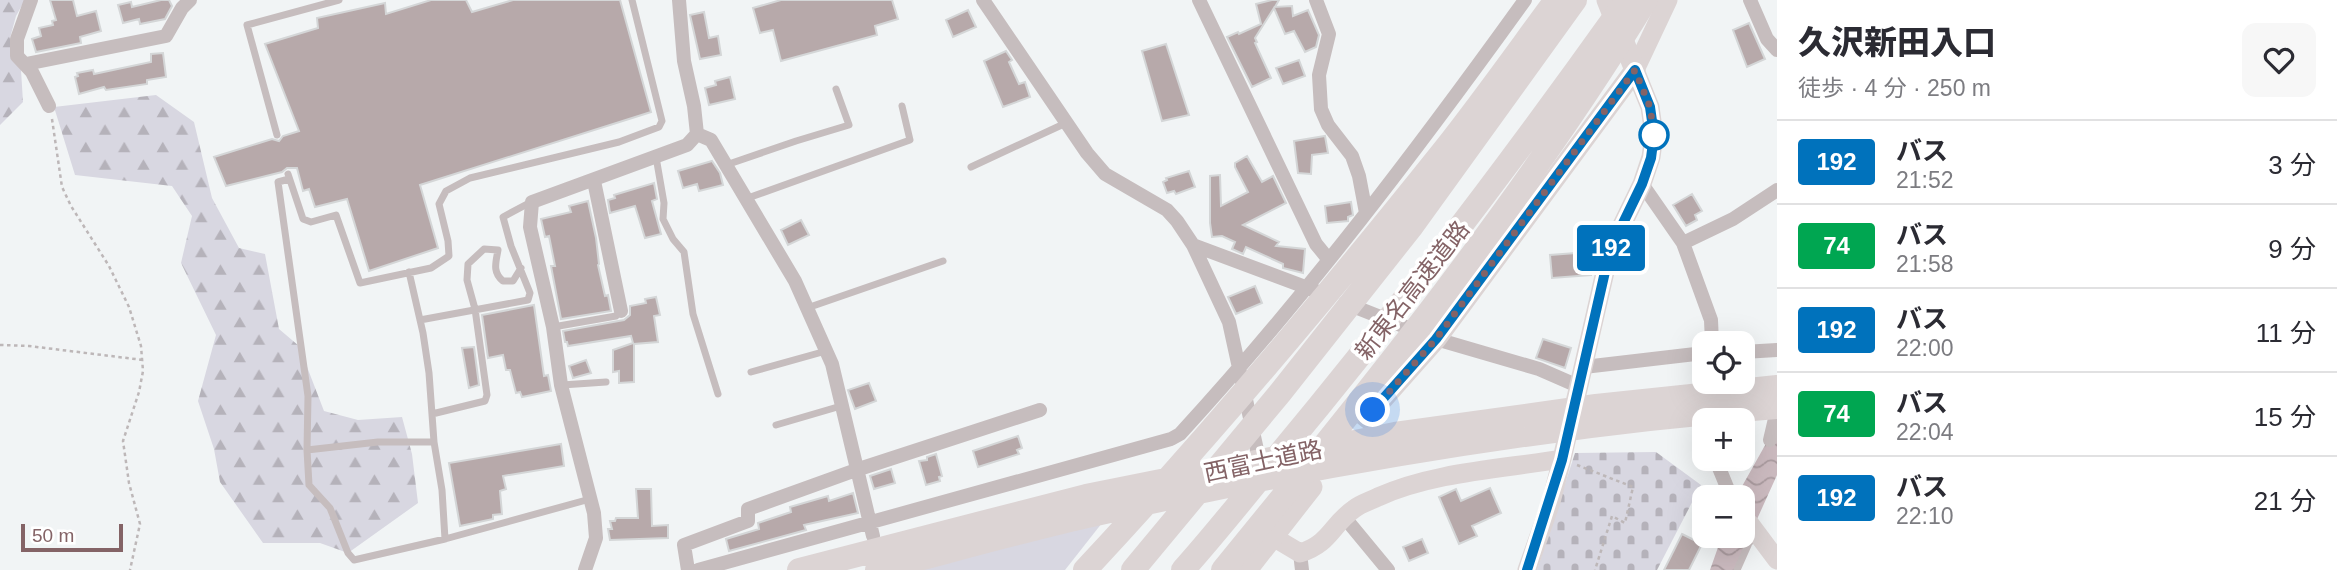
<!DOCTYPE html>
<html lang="ja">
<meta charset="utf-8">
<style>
:root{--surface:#fff;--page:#f7f7f7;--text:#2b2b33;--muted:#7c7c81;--line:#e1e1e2}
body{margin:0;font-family:Helvetica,"Noto Sans JP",sans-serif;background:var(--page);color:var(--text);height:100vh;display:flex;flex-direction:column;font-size:26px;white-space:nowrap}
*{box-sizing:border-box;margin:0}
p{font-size:23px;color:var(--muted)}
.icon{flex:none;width:38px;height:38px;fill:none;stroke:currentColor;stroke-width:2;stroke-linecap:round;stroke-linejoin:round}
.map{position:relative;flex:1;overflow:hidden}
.drawer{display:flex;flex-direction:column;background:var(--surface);width:560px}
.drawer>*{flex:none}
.badge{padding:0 14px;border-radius:5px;font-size:24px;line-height:46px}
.buttons{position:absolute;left:1692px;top:331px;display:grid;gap:14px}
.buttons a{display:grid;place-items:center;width:63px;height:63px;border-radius:14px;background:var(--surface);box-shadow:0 7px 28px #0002;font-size:35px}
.scale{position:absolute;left:21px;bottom:18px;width:102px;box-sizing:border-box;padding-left:7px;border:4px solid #846366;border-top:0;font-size:19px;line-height:24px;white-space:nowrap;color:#846366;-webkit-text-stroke:5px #fff;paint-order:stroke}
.you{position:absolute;width:35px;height:35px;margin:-18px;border:5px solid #fff;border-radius:50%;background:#1a73e8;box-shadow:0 0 0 10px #1a73e833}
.map>.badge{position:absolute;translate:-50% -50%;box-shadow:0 0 0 4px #fff}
.round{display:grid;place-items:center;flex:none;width:74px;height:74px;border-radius:14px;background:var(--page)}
.head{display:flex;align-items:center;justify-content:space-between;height:119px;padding:0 21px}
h1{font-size:33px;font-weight:800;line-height:52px}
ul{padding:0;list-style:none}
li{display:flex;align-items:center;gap:21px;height:84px;padding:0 21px;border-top:2px solid var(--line)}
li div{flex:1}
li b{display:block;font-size:26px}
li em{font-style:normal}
li .badge{min-width:77px;font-weight:700;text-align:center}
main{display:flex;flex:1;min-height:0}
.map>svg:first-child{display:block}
.grass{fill:#d8d7e1}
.forest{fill:url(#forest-firs)}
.cemetery{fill:url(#cemetery-stones)}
.water{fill:url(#water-waves)}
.building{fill:#b7a9aa;stroke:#d4d6d7;stroke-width:2}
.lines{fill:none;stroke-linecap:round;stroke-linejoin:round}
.primary-tunnel{stroke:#d6d0d1;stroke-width:21;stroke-dasharray:21 10;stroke-linecap:butt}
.path{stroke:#bdb7b8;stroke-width:2.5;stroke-dasharray:3.5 3.5;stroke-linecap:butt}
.lane{stroke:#c6bdbe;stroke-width:7}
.street{stroke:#c6bdbe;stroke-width:14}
.secondary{stroke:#dcd4d4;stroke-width:19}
.primary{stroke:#dcd4d4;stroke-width:21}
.highway{stroke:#dcd4d4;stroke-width:24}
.line-casing{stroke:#fff;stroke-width:16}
.line{stroke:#0072bc;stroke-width:10}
.walk{stroke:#846366;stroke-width:7;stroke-dasharray:0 12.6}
.stop-dot{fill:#fff;stroke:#0072bc;stroke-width:3.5}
.labels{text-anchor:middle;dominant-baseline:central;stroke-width:7;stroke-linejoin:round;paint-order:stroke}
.street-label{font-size:24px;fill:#846366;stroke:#fff}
</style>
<main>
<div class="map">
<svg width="1777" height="570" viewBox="0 0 1777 570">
<defs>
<pattern id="forest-firs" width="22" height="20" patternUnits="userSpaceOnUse" patternTransform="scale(1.75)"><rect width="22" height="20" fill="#d8d7e1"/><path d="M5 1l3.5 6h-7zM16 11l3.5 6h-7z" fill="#b5b2ba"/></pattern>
<pattern id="cemetery-stones" width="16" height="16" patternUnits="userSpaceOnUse" patternTransform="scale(1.75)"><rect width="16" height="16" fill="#d8d7e1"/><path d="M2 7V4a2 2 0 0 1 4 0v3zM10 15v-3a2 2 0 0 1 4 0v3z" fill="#b5b2ba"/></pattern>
<pattern id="water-waves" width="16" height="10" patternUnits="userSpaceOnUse" patternTransform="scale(1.75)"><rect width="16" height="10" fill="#cbbabf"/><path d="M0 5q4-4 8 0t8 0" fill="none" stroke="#aa9b9f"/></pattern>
</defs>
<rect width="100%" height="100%" fill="#f1f4f5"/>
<path class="grass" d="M1102 523 1065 570H916Z"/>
<path class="forest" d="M0 0H25L16 16 10 38 21 70 23 102 0 125Z
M156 95 194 122 212 198 239 248 265 254 279 329 299 346 324 411 358 420 402 417 412 454 418 503 348 553 320 543H263L220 482 214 449 198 401 216 335 181 263 192 216 172 186 75 175 54 107Z"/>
<path class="cemetery" d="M1656 452 1701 485 1657 570H1537L1575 453Z"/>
<path class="water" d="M1777 424V475L1734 570H1710L1722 536H1743V497H1736Z"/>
<path class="building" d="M50 0H73L77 16 96 11 101 31 80 37 81 43 36 52 32 39 41 36 39 28 53 25 52 21 56 20Z
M161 0H169L172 6 165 19 140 24 139 19 123 23 118 5 131 2 132 7Z
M431 0H466L472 12 513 0H620L651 112 420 185 438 248 369 271 347 199 315 207 309 189 303 191 297 168H287L282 172 226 186 214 157 272 139 279 141 283 136 299 131 265 44 318 28 317 18 385 3 386 14Z
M781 0H892L898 19 875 26 877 35 781 61 773 30 760 33 753 8Z
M1272 0H1279L1275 7 1292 6 1293 16 1308 10 1319 35 1316 47 1305 52 1294 31 1285 34 1274 8 1255 38 1257 42 1255 43 1271 78 1252 87 1227 37 1238 32 1239 34 1261 24 1256 4Z
M968 10 976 27 953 37 946 20Z
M704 12 709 38 718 36 721 55 700 59 690 15Z
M1749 23 1765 59 1747 67 1733 30Z
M1166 44 1189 115 1162 121 1142 51Z
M1006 51 1012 60 1009 62 1019 84 1025 82 1030 97 1003 107 984 61Z
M163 53 166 77 147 80V84L106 90 104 87 79 94 75 77 78 76 77 73 93 70 94 74 151 62V54Z
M1299 60 1305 76 1283 84 1276 68Z
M730 77 735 99 709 105 705 88 716 85 715 81Z
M1325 136 1328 153 1312 155 1311 174 1298 173 1294 141Z
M1247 156 1262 182 1273 176 1286 203 1243 225 1279 242 1276 246 1305 249 1303 273 1283 268V264L1246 247 1243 254 1232 249 1235 242 1222 236 1212 237 1210 223V176L1220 175 1221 206 1248 192 1235 167V163Z
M712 161 720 173 723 185 699 191 697 184 683 188 678 171Z
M1189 171 1195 187 1176 194 1174 191 1167 193 1163 182 1167 180 1166 178Z
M654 183 657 199 652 201 661 234 645 238 635 206 610 213 608 200 615 198 614 195Z
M1692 194 1702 211 1695 215 1697 220 1686 226 1673 205Z
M588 201 596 238 599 264 598 265 605 296 608 295 611 311 561 319 551 266H555L549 236 545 237 541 219 571 212 569 206Z
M1351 202 1353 215 1348 217V221L1327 223 1325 206Z
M801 220 809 235 788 245 781 230Z
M1589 252 1591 275 1552 278 1550 255Z
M1255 286 1262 303 1236 314 1228 297Z
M656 297 660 315 654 316 658 342 634 344V382L619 383V371L613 372V350L633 343 631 336 568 346 567 342H565L563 331 624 320 630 315V306L646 303 645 299Z
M534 305 544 376 548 375 551 391 522 397 520 392 516 393 510 370H506L503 355 488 358 482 315Z
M1543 339 1571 348 1565 368 1536 358Z
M474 347 479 385 469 388 462 348Z
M586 360 591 373 573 378 569 366Z
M869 383 876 401 855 409 848 390Z
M1018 436 1022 448 1017 450 1019 454 978 467 973 451Z
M561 444 564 466 503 476 506 489 500 491 502 514 493 515V519L460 526 449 463Z
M936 454 942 476 939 477 940 481 926 485 919 461 927 460V457Z
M891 469 895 483 874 489 870 476Z
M1490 488 1501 513 1472 526 1477 536 1459 544 1439 497 1456 489 1461 501Z
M636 489H651L652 526 668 525V538L610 540 608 529H612L610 521H615L616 518H638Z
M853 493 858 513 804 525 806 530 729 551 726 539 759 529 758 523 791 512 790 507 828 496 829 501Z
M1682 534 1702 544 1689 570H1664Z
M1422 539 1428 553 1409 561 1403 547Z"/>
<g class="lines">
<path class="primary-tunnel" d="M1341 450 1373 410"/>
<path class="path" d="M52 119 62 187 71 206 109 266 129 307 141 346 143 371 139 392 123 441 129 483 140 524 130 570
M0 345 29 346 143 360
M1577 465 1633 487 1625 523 1612 516 1595 570"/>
<path class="lane" d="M277 135 247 25 339 0
M656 157 664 203 663 219 673 239 684 252 693 314 718 394
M726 165 796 141 849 125 836 89
M971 167 1066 123
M288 174 303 219 311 222 336 215 360 283 431 268 449 256 448 241 439 204 446 191 470 178 619 142 659 127 662 121 632 0
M289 179 278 182 308 396 307 450
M745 199 910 140 902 106
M409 272 423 333 429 373 434 442 442 490 445 539
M807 308 943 261
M420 320 528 300 530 293 511 246 503 217 531 202
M553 327 616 316 621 311
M751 372 826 351
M562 385 606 382
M432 414 485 401 487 395 475 309 467 280 468 264 484 249 498 250C496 262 492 272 503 281H513L521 268
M776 425 841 406
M434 442H378L307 450 309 485 330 508 348 553 354 560 445 539 590 499
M1719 539 1720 536
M1737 570 1749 543 1757 535"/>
<path class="street" d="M31 0 17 39V56L32 72 49 106
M983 0 1087 153 1105 174 1167 210 1177 221 1193 245 1229 322 1257 450
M1199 0 1316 244 1329 260
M1316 0 1329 34 1319 75 1321 109 1328 125 1352 156 1359 176 1366 213
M1750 0 1767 39 1777 50
M26 64 166 36 182 8 190 0
M697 134 711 140 795 281 832 364 873 536
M594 181 621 311
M1642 184 1683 243 1711 320 1712 343
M1683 243 1733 219 1777 190
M1193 245 1316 291
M1345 303 1436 339 1539 369 1578 386
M1743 352 1777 350
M1584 367 1704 353
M1770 440 1777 410
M1715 458 1731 497
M1345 518 1388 570
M1300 553 1302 570
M585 570 596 538 594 513 561 385 553 327 530 227 532 202 687 145 697 134 694 106 684 61 679 0
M688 570 684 545 748 521V509L856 470 1040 410
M698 570 1171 439 1180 434C1305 298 1417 150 1525 0"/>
<path class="secondary" d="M1750 524 1777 560
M1273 537 1300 553C1331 543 1331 525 1354 509 1360 504 1370 501 1378 497 1433 472 1502 469 1562 459
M1527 570 1551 502 1562 459 1610 250 1642 184 1651 157 1654 135 1650 107 1635 70 1668 0"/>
<path class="primary" d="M1373 410 1436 339 1635 70 1607 0
M1247 570 1312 487"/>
<path class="highway" d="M799 570 1086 496 1395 434 1596 406 1777 387
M877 570C947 552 1017 532 1087 516 1314 465 1545 425 1777 407
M1085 570C1211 435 1330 293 1445 149 1483 101 1519 50 1556 0
M1133 570 1280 393 1412 226 1575 0
M1183 570C1216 533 1247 494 1278 456 1401 308 1516 156 1627 0
M1223 570C1373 387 1522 202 1646 0"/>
</g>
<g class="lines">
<g class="line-casing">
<path id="line" d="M1373 410 1436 339 1635 70 1650 107 1654 135 1651 158 1642 184 1610 250 1562 460 1527 570"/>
</g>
<use href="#line" class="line"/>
<path class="walk" d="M1373 410 1436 339 1635 70 1650 107 1654 135"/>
</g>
<circle class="stop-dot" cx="1654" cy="135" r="14"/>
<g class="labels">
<g class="street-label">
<text transform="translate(1412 290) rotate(-52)">新東名高速道路</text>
<text transform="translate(1263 461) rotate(-12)">西富士道路</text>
</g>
</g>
</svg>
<div class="buttons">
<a><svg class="icon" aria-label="locate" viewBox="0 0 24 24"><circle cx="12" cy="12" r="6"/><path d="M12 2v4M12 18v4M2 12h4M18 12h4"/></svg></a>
<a>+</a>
<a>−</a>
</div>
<div class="scale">50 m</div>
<div class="you" style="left:1373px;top:410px"></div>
<b class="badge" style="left:1611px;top:248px;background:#0072bc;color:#fff">192</b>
</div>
<section class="drawer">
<div class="head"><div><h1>久沢新田入口</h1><p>徒歩 · 4 分 · 250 m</p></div><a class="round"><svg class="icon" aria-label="heart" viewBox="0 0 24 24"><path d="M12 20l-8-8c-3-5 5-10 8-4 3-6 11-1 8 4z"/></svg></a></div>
<ul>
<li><span class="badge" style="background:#0072bc;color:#fff">192</span><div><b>バス</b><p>21:52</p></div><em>3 分</em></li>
<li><span class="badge" style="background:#00a651;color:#fff">74</span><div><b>バス</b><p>21:58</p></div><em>9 分</em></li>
<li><span class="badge" style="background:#0072bc;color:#fff">192</span><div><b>バス</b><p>22:00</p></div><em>11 分</em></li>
<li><span class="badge" style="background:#00a651;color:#fff">74</span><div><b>バス</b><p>22:04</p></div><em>15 分</em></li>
<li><span class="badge" style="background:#0072bc;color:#fff">192</span><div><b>バス</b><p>22:10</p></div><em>21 分</em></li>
</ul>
</section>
</main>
